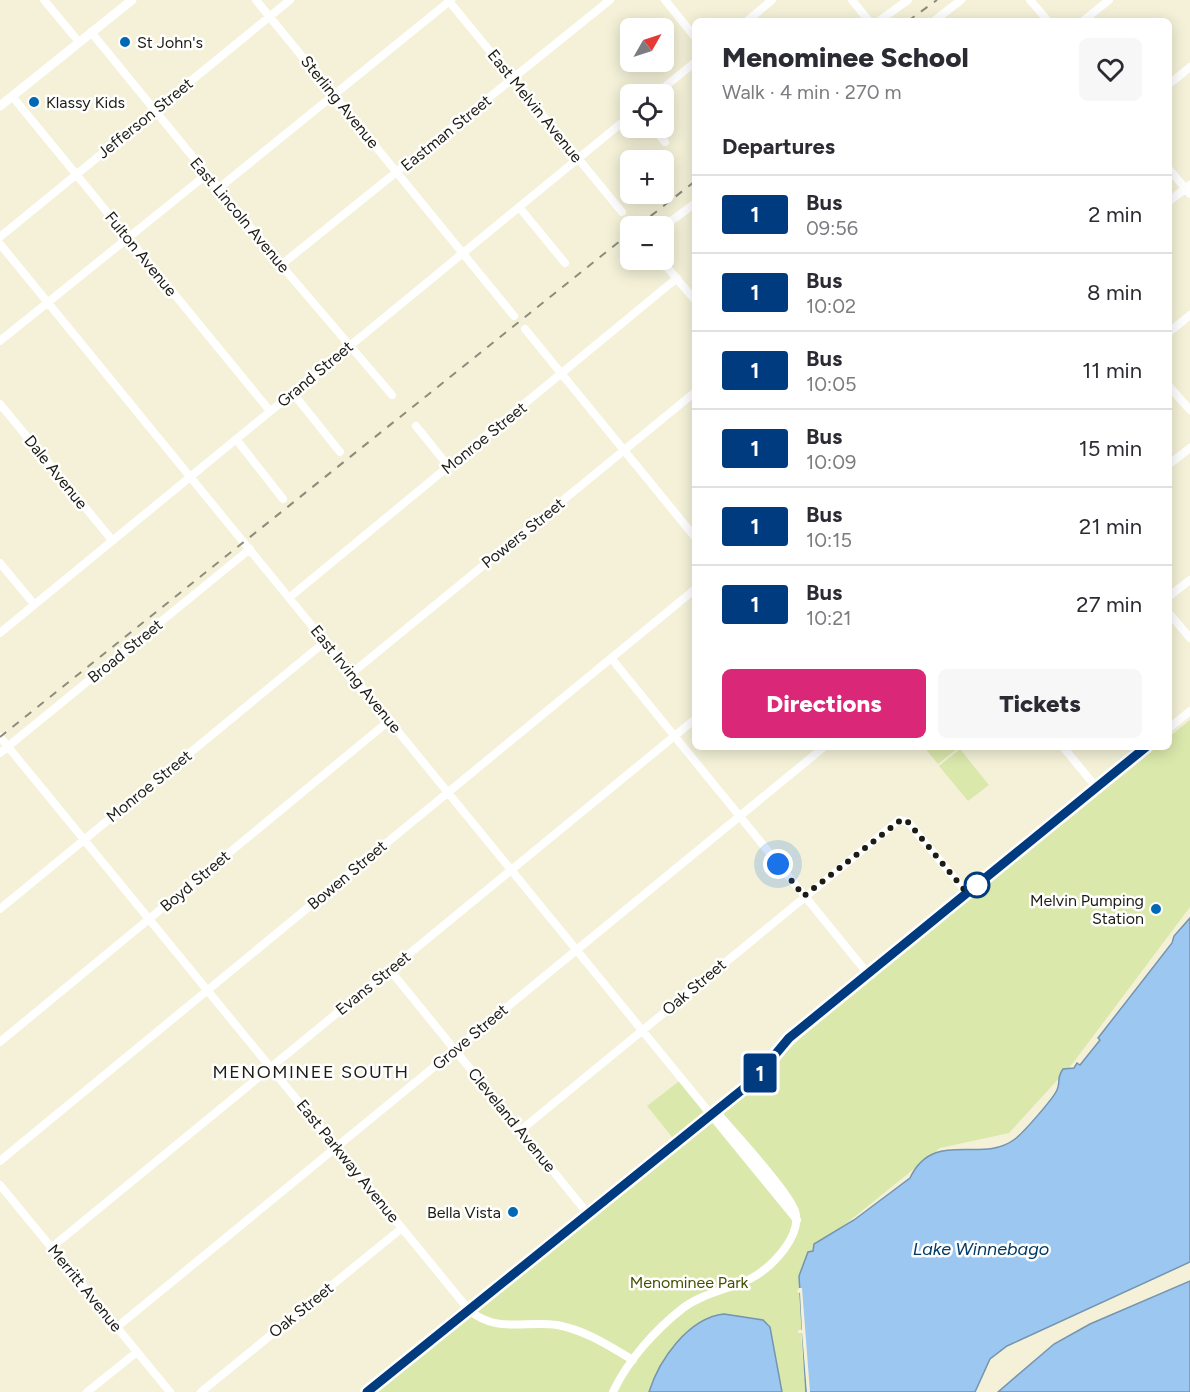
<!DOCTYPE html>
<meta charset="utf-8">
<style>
:root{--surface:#fff;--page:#f7f7f7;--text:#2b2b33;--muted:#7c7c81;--line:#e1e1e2;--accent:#db2777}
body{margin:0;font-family:Figtree,sans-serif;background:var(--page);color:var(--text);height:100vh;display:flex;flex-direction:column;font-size:22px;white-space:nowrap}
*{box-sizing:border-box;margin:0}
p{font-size:20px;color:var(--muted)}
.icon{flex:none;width:33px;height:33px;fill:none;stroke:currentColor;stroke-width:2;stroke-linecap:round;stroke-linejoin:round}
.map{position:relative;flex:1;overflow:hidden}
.drawer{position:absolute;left:692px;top:18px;width:480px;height:732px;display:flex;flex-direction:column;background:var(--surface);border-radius:9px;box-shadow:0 3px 15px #0003}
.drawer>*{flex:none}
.badge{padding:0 12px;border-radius:4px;font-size:21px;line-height:39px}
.needle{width:39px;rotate:51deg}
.tools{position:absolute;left:620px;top:18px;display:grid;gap:12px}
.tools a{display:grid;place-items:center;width:54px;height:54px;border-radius:9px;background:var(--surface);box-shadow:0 3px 15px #0003;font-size:30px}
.you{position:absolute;width:30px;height:30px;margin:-15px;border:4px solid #fff;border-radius:50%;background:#1a73e8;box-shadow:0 0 0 9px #1a73e833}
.map>.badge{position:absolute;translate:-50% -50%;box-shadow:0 0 0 3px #fff}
h2{padding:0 30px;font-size:22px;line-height:54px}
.round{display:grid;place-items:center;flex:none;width:63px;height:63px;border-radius:9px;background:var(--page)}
.summary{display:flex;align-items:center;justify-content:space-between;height:102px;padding:0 30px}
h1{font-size:28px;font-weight:800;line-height:45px}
.primary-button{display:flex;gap:12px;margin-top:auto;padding:12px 30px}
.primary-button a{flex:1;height:69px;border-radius:9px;background:var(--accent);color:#fff;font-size:24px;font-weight:800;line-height:69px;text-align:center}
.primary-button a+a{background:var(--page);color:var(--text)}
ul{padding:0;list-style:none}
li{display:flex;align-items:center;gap:18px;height:78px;padding:0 30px;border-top:2px solid var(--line)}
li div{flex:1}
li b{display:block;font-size:22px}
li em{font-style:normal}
li .badge{min-width:66px;font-weight:700;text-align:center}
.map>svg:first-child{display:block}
.green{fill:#dae8ac}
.water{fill:#9bc7f1;stroke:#7594ae;stroke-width:1.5}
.pier{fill:#f4f1d8}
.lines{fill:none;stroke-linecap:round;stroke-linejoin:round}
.minor{stroke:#fff;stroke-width:8}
.major{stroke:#fff;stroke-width:9}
.rail{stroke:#8d8b7a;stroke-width:2;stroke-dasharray:8 8;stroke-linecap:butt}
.line-casing{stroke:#fff;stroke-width:14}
.line{stroke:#003b80;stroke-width:9}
.walk{stroke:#1d1c13;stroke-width:6;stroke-dasharray:0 10.8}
.poi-dot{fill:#0069b5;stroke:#fff;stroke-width:2}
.stop-dot{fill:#fff;stroke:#003b80;stroke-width:3}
.labels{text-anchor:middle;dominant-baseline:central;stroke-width:5;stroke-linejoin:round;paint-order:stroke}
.poi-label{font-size:16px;fill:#1d1c13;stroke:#fff;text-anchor:start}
.street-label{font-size:16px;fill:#1d1c13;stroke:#fff}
.park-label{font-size:16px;fill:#455001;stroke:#fff}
.neighbourhood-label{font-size:18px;letter-spacing:1.5px;fill:#1d1c13;stroke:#fff}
.water-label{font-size:18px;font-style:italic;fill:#003a66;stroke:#fff}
</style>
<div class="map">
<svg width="1190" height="1392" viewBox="0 0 1190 1392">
<rect width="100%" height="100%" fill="#f4f1d8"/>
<path class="green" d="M1190 720V907L1073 1063 1009 1133 940 1148 843 1226 818 1242 801 1269V1334L806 1392H377L766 1079 789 1049 804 1035 1157 747H1168L1169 737Z
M924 747H958V748L938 764Z
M960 749 989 785 968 801 939 766Z
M683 1078 713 1114 677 1143 647 1106Z"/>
<path class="water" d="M1190 918V1262L1007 1346 990 1359 975 1392H806L799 1276 808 1252 813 1251 814 1244 854 1220 910 1178C934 1128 981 1165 1015 1139 1023 1133 1053 1099 1057 1090 1061 1081 1056 1079 1063 1069L1074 1068 1077 1063 1080 1065 1100 1040 1098 1038 1172 943 1174 936Z
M1190 1281V1392H998L1054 1344 1090 1324Z
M724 1314 763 1320 770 1327 782 1392H649C659 1360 688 1318 724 1314Z"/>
<path class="pier" d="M799 1288H802L810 1392H807L802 1333H798V1330H802L800 1293 797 1292Z"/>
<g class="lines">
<path class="minor" d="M44 0 79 42
M256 0 514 316
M448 0 622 212
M665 0 694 36
M852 0 869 21
M1030 0 1048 21
M747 21 772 0
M879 21 908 0
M934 21 961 0
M1083 21 1109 0
M91 32 281 265 392 395
M1168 85 1190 67
M656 94 694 63
M12 96 270 411
M653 128 665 142
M1168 168 1190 194
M219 188 451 0
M1168 202 1190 185
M519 207 565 263
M663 227 694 204
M0 237 290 0
M0 244 797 1220
M661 260 694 299
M281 265 610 0
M525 329 694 536
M1168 333 1190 315
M0 341 206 175
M1168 385 1190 410
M292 392 340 452
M0 404 112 540
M416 426 449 467
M236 439 283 499
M1168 465 1190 448
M0 563 34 604
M290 597 677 278
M1168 597 1190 580
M1168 612 1190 638
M0 633 630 116
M611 658 868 974
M352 673 694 393
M1168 729 1190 711
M0 737 469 1310C497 1334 525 1320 557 1325 585 1330 609 1346 633 1360
M1063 747 1096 787
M0 753 250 549
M0 909 326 641
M390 970 588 1214
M0 1042 390 720
M521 1130 899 820 908 822 967 893
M0 1161 694 590
M0 1185 170 1392
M52 1247 694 720
M117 1327 824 747
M87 1392 137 1352
M201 1392 402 1228
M367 1392 753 1081 789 1038 1146 747
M613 1392C628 1360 655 1330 683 1308 703 1293 727 1290 750 1279 771 1268 803 1236 795 1211 788 1191 737 1136 721 1117L713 1114"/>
<path class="major" d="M0 106 132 0"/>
<path class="rail" d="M908 21 937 0
M638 226 694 182
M0 737 630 233"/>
</g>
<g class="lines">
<g class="line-casing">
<path id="line" d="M367 1392 753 1081 789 1038 1146 747"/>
</g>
<use href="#line" class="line"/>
<path class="walk" d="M778 864 804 896 902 819 908 822 967 893 977 885"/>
</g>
<g class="poi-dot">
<circle cx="125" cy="42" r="6"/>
<circle cx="34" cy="102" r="6"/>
<circle cx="1156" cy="909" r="6"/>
<circle cx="513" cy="1212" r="6"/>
</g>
<circle class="stop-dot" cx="977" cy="885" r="12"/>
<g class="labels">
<g class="poi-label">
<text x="137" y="42">St John's</text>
<text x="46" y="102">Klassy Kids</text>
<text x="1144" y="900" text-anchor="end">Melvin Pumping<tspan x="1144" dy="18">Station</tspan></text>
<text x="501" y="1212" text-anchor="end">Bella Vista</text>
</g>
<g class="street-label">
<text transform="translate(340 102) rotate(51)">Sterling Avenue</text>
<text transform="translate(535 106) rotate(51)">East Melvin Avenue</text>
<text transform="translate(145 118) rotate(-39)">Jefferson Street</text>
<text transform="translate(446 133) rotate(-39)">Eastman Street</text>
<text transform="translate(240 215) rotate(50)">East Lincoln Avenue</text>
<text transform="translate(141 254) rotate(51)">Fulton Avenue</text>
<text transform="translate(315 374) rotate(-40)">Grand Street</text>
<text transform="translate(484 438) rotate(-39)">Monroe Street</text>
<text transform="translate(56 472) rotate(51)">Dale Avenue</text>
<text transform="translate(523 533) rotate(-39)">Powers Street</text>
<text transform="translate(125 651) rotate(-39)">Broad Street</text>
<text transform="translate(356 679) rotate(51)">East Irving Avenue</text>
<text transform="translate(149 786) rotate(-39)">Monroe Street</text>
<text transform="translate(347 875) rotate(-40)">Bowen Street</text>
<text transform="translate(195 881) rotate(-40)">Boyd Street</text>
<text transform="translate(373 983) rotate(-39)">Evans Street</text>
<text transform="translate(694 987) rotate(-40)">Oak Street</text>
<text transform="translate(470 1037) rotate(-40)">Grove Street</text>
<text transform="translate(512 1120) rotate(51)">Cleveland Avenue</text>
<text transform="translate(348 1161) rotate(51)">East Parkway Avenue</text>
<text transform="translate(85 1288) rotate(51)">Merritt Avenue</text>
<text transform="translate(301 1310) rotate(-39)">Oak Street</text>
</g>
<g class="park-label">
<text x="689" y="1282">Menominee Park</text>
</g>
<g class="neighbourhood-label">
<text x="311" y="1072">MENOMINEE SOUTH</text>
</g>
<g class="water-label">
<text x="981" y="1249">Lake Winnebago</text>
</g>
</g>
</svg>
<div class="tools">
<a><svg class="needle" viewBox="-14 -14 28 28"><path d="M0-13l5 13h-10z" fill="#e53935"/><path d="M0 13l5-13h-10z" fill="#7c7c81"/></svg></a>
<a><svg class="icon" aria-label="locate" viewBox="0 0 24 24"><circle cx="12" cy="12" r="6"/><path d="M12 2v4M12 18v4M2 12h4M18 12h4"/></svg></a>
<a>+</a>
<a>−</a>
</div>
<div class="you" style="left:778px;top:864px"></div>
<b class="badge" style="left:760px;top:1073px;background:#003b80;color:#fff">1</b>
<section class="drawer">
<div class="summary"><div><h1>Menominee School</h1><p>Walk · 4 min · 270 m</p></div><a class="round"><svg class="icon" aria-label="heart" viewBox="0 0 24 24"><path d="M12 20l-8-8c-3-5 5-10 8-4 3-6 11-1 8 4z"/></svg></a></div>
<h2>Departures</h2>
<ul>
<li><span class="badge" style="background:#003b80;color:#fff">1</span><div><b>Bus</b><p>09:56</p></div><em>2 min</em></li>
<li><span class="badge" style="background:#003b80;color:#fff">1</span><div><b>Bus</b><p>10:02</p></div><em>8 min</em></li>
<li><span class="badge" style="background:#003b80;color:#fff">1</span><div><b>Bus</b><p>10:05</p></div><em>11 min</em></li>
<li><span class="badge" style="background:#003b80;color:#fff">1</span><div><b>Bus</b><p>10:09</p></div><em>15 min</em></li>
<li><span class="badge" style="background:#003b80;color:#fff">1</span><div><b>Bus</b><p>10:15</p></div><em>21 min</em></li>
<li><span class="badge" style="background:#003b80;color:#fff">1</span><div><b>Bus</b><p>10:21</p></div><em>27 min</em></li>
</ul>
<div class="primary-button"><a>Directions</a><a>Tickets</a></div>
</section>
</div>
